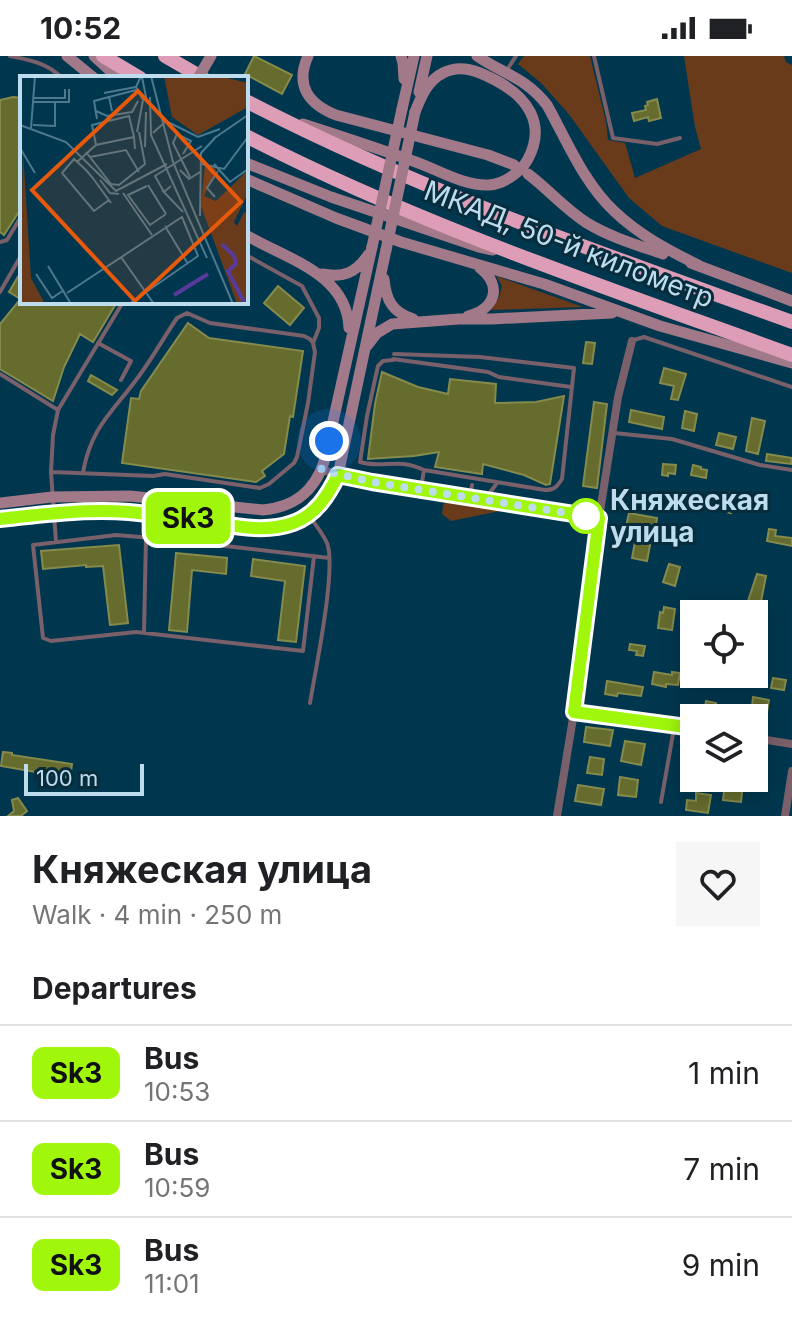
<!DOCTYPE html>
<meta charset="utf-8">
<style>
:root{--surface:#fff;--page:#f6f6f6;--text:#202124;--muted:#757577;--line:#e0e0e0}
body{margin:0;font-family:Inter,sans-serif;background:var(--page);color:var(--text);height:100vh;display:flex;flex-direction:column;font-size:30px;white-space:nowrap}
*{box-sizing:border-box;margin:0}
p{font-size:26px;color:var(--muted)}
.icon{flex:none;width:44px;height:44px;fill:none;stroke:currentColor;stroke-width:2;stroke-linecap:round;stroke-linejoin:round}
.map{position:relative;height:760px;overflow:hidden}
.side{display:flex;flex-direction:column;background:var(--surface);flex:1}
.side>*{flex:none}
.badge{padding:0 16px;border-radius:12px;font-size:28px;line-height:52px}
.tools{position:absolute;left:680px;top:544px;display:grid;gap:16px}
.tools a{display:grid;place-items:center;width:88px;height:88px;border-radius:0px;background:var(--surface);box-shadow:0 4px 20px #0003;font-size:40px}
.scale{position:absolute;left:24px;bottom:20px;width:120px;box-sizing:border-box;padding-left:8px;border:4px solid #bddcee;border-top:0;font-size:22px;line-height:28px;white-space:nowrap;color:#bddcee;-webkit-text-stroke:6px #072c3c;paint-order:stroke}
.you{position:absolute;width:40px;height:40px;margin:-20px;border:6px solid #fff;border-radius:50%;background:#1a73e8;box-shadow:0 0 0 12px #1a73e833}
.map>.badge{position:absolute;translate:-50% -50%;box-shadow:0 0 0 4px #fff}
h2{padding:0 32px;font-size:30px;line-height:72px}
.round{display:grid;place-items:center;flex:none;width:84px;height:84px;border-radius:0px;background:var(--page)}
.overview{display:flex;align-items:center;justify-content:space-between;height:136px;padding:0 32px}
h1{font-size:38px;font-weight:700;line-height:60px}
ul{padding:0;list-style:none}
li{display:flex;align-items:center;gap:24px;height:96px;padding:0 32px;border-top:2px solid var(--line)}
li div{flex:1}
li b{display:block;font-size:30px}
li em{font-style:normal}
li .badge{min-width:88px;font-weight:700;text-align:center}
.status{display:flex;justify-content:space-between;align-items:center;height:56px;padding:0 40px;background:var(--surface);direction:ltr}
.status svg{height:22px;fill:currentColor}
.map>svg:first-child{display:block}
.green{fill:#693b1b}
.building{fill:#666b2e;stroke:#858a4d;stroke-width:2}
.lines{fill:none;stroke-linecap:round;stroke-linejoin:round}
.lane{stroke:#7a606a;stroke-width:4}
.street{stroke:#7a606a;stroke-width:8}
.secondary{stroke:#a27989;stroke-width:11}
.highway{stroke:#dd9db7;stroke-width:14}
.secondary-bridge{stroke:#a27989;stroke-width:11}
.line-casing{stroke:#fff;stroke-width:18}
.line{stroke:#a1f70c;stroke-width:12}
.walk{stroke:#bddcee;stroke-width:8;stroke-dasharray:0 14.4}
.stop-dot{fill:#fff;stroke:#a1f70c;stroke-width:4}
.labels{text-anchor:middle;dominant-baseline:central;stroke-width:6;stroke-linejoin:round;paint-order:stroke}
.street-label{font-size:28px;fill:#bddcee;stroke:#072c3c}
.stop-label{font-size:28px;font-weight:bold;fill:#bddcee;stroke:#072c3c;text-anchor:start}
.inset-river{fill:none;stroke:#583a9d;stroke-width:4}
.inset-road{fill:none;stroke:#4c798e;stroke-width:2}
.view{fill:#e8590c;fill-opacity:0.15;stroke:#e8590c;stroke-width:4}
.inset-edge{fill:none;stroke:#bddcee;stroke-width:4}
</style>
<div class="status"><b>10:52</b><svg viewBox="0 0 49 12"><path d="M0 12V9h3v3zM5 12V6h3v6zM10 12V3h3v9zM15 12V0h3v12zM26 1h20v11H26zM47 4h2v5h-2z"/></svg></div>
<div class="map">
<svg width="792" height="760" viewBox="0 0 792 760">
<rect width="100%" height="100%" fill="#00374e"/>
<path class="green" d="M524 0H590L606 66 608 84 625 87 635 122 701 93 695 71 684 0H784L786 6 792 9V217L662 170 629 142 568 57 541 27 518 8Z
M496 220 583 251 491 254 499 241 502 230Z
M448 445 505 454 451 465 442 458 443 449Z"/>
<path class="building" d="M254 0 292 19 282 38 245 18Z
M13 41 22 42V151L4 179 0 176V44Z
M657 43 661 62 649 65 648 61 634 65 632 57 646 54 645 50 648 49 647 46Z
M22 214V244L9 236Z
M278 230 304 252 290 269 264 247Z
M18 246H117L93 286 80 278 64 311 53 345 0 313V268Z
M188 267 209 282 303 295 293 361 290 360 284 398 262 415 265 420 256 426 122 407 131 342 139 343 141 335Z
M586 286 595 287 592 308 583 307Z
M664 312 686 318 678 344 671 343 674 330 660 327Z
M382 316 418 331 448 338 450 323 496 328 495 347 536 346 564 340 550 428 546 429 524 419 483 408 482 418 435 411 439 396 414 400 368 403 375 348Z
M91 319 117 334 112 339 88 325Z
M594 346 607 348 597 432 583 430Z
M631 354 664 361 662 373 629 366Z
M685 355 697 358 694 375 682 372Z
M752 362 765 365 758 398 746 395Z
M719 377 736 381 733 393 716 389Z
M767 398 792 402 791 408 766 405Z
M663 408 676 409 675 418 668 417V420L662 419Z
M693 409 701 411V413L707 414 706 422 691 419Z
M724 436 735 438 731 457 721 455Z
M629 457 657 462 655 475 626 471Z
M769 473 776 474 775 480 792 482V490L767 485Z
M635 486 650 489 647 505 632 502Z
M119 489 128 567 110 569 103 510 86 511V509L43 513 41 495Z
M176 497 227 502 226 518 192 514 187 576 169 574Z
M253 503 305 510 296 586 278 584 285 525 251 520Z
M669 508 680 511 675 530 663 526Z
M757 518 766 520 760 551 747 548Z
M664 551 675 553 672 574 658 572 660 556 663 557Z
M630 588 645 590 643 600 636 599 637 595 629 594Z
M654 616 672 619V616L680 617 678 629 666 628V631L652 628Z
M773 622 786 624 784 634 771 632Z
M607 625 643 631 641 640 618 637 617 640 605 638Z
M753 641 769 644 766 662 760 663V668L754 667V662L749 650H752Z
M706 645 716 647 715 662 703 661Z
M586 671 613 674 610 690 584 686Z
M690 678 694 679V703L686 702Z
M625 685 645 688 641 709 621 705Z
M3 696 12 697V699L72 708 70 722 1 710Z
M590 701 604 703 602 719 587 717Z
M620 721 638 724 636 741 618 739Z
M730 726 743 727 741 746 723 744 724 735H729Z
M578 729 604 733 601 749 575 745Z
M696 737 711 739 708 757 686 754 687 744 696 745Z
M18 742 27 755 21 760H8L14 755 12 744Z"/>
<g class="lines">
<path class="lane" d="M10 0C30 4 47 7 62 22
M594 0 613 82 657 88 680 82
M507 14 516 0
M0 186 7 184 22 159
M0 236 22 198
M634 284 644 281 792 331
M98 287 131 305 121 324
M393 303 488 316 499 321 571 331
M393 304 383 305 378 310 367 360 360 406C383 413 397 401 424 414L545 434C554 434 557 431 562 423L574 312 480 301 394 298
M0 318 58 354
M614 377 672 383 760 409 792 414
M51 416 153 420 165 418 260 432 269 428 294 407 297 401 308 347 315 296 313 287 319 272V262L302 230 246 199
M83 416C92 369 113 356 139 320 153 301 164 281 177 262L187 257 210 267 304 280 310 283 313 287
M421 432 424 414
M470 441 472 429
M486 442 497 427
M56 486 51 416 53 379 58 354 123 246
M314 500 303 595 136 576 51 585 43 582 33 489 116 479 165 483 329 502
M144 576 146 481
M310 647C315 616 337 512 327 487 323 478 316 469 310 461
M661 746 674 672"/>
<path class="street" d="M321 414 372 426 599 462
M574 656 694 672
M754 682 792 688
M557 760 574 656 599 462 618 341 632 285
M785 760 792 715"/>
<path class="secondary" d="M67 0 94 22
M94 0 118 22
M308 0C295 29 308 48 336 59L488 99 514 109
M401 0 403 7 404 23
M477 0C505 19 525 21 547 49 567 85 584 127 614 155 639 179 668 194 698 209
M419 36 427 0
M402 53 414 0
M303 68C340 80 377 92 413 105 437 113 463 130 489 129 504 128 521 116 528 103 547 67 526 40 495 24 478 15 461 8 443 17 427 25 421 41 415 56
M246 107 331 141 479 191 493 194
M528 118C548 133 565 153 587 167 610 181 637 189 663 198
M246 123 336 162 401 186 544 228 660 270 792 307
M246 179C286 203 347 217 349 272
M691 207 792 245
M322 218C343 222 356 217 368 199
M384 223C386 244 392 256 413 263
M468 260C495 253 503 230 480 212
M367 290 377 277 392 268 459 263H492L612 257
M0 447 52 441 130 440 263 454C294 451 314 436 324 406L372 191
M0 462 93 455 190 463 250 472 279 471 291 468 309 459 329 437 338 419 386 194"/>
<path class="highway" d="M103 0 140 22
M165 0 203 22
M246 45C421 136 607 199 792 266
M246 80C421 170 608 232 792 299"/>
<path class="secondary-bridge" d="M198 22 211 0
M372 191 402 53
M386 194 415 56"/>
</g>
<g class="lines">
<g class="line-casing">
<path id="line" d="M0 463C43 458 85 453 129 456 149 458 170 460 190 463 224 467 260 479 293 467 316 459 328 439 338 419L372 426 599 462 574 656 694 672"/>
</g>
<use href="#line" class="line"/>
<path class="walk" d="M329 385 321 414 372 426 586 460"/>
</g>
<circle class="stop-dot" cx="586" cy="460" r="16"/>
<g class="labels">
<g class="street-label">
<text transform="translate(569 188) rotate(21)">МКАД, 50-й километр</text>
</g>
<g class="stop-label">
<text x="610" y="444">Княжеская<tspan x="610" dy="32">улица</tspan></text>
</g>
</g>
<g transform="translate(20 20)">
<rect width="228" height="228" fill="#00374e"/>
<path d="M144 0H199L228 7V31L178 59 152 41ZM3 76 11 202 25 228H0ZM185 89H194L196 94 184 120 196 125 228 94V117L214 146 217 150 224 136 228 139V228H217L181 130Z" fill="#693b1b"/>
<path class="inset-river" d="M202 168 214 180 216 188 208 195 225 228M154 219 188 198"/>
<path class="inset-road" d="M131 0 153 86 213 228M122 1 127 26M84 17 116 11M130 21 131 59 187 182M14 22H45V13M13 26H49V13M76 35 87 40 112 36 118 25M92 35 89 21 116 14M77 43 74 25 89 21M0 49 46 66 96 115 147 88M13 49 35 50V26M11 52 15 0M117 56 123 24 116 11 121 0M133 57 146 45 178 61 200 53M193 63 228 39M76 69 72 49 109 40 114 61M125 71 126 36M0 72 15 97M66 76 91 108 99 109 125 88 119 56M163 78 171 65 157 58 153 67 170 101M70 81 106 74 119 96M57 86 76 69 114 61 115 73M182 88 204 93 228 61M194 88 210 106 228 93M160 94 169 103 180 96M80 104 90 117 99 118M128 109 146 138M127 110 108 119 130 149 146 138M151 110 144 116 135 100 182 70M142 114 163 136M103 117 132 159M195 121 187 112 198 95M89 124 74 135 42 97 54 83 66 94 72 101 91 127M180 140 181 77 195 62M145 150 168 188M101 181 134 228M28 190 51 228M16 198 32 222 44 214M47 217 162 141 178 180 109 228"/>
<path class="view" d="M118 15 221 126 115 225 12 114Z"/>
<rect width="228" height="228" class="inset-edge"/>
</g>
</svg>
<div class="tools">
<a><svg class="icon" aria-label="locate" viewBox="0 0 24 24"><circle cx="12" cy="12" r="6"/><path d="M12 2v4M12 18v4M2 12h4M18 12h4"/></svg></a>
<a><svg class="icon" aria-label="layers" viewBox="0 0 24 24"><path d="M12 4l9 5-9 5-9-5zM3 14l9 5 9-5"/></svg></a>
</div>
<div class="scale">100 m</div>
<div class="you" style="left:329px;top:385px"></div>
<b class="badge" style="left:188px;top:462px;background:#a1f70c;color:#111">Sk3</b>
</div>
<section class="side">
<div class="overview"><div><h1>Княжеская улица</h1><p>Walk · 4 min · 250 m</p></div><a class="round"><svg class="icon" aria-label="heart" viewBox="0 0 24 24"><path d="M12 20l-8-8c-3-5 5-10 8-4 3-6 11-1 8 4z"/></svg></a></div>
<h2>Departures</h2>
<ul>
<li><span class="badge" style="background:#a1f70c;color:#111">Sk3</span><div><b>Bus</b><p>10:53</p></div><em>1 min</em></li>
<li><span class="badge" style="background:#a1f70c;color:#111">Sk3</span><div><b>Bus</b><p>10:59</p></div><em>7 min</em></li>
<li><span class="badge" style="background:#a1f70c;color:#111">Sk3</span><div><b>Bus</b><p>11:01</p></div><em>9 min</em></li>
</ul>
</section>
